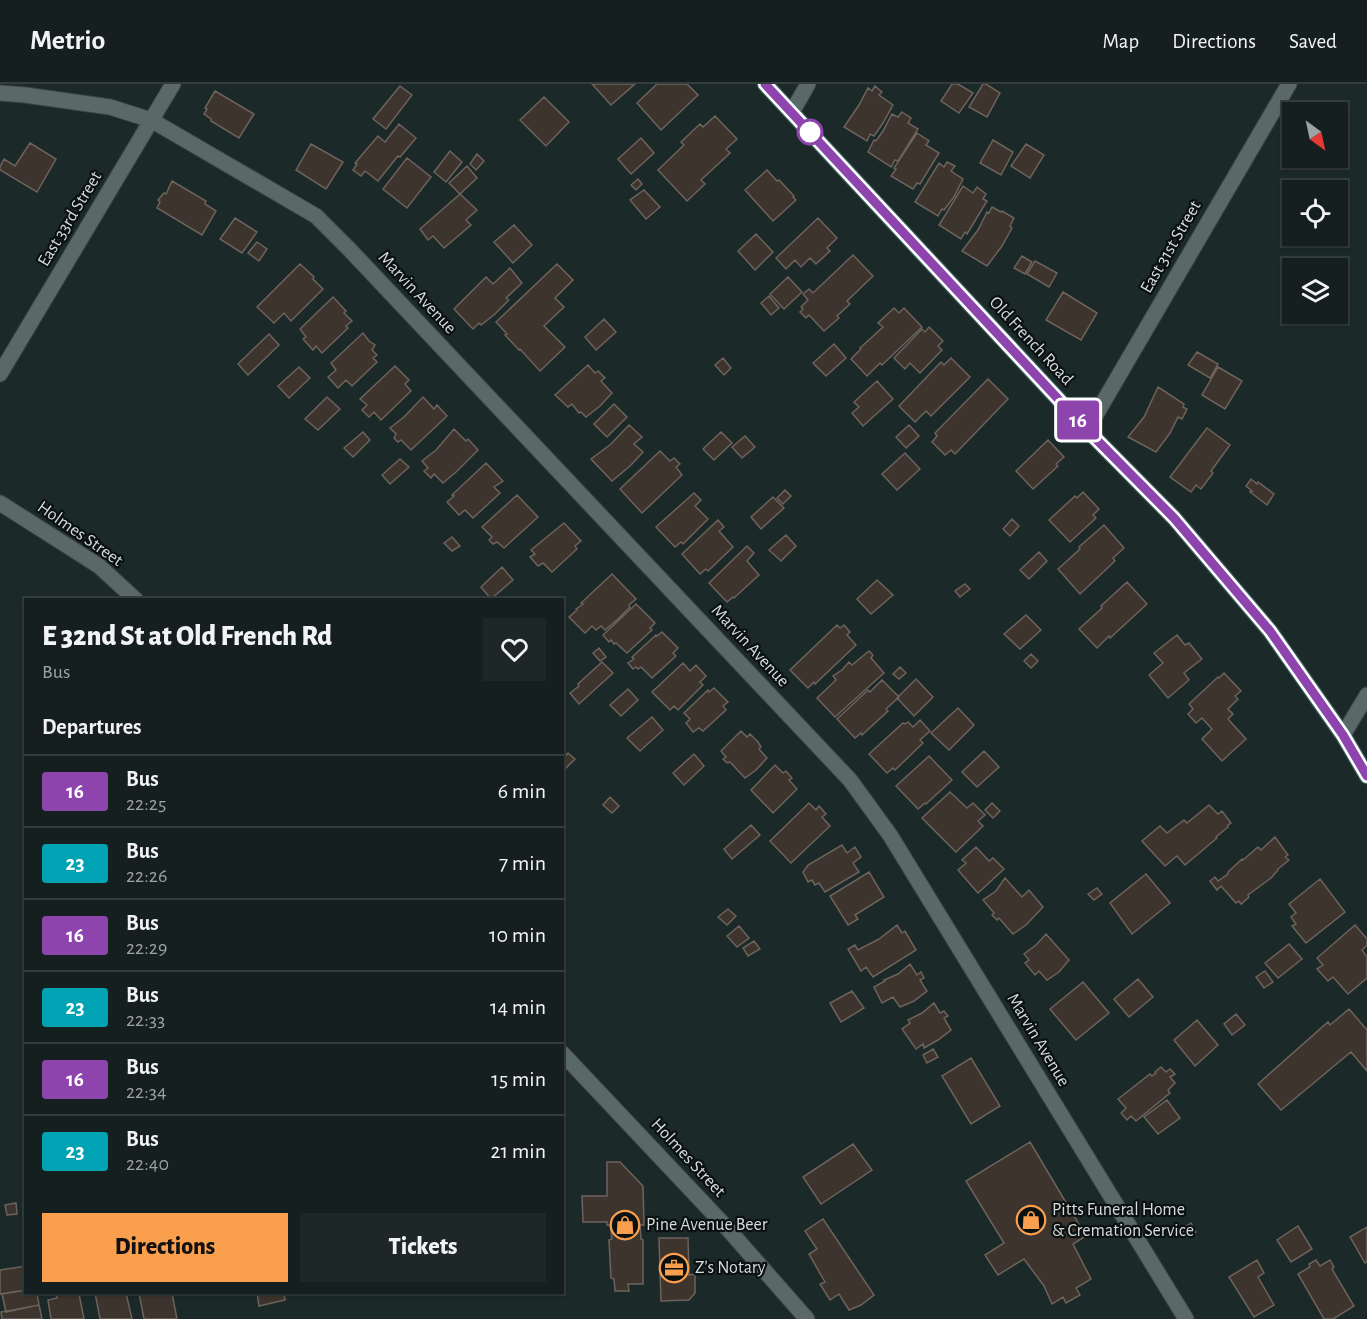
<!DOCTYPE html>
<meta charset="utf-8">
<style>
:root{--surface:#151f1f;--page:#1e2728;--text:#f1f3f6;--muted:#9da2a4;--line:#343d3d;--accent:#f99f4d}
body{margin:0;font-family:"Alegreya Sans",sans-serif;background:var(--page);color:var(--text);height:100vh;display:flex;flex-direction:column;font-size:22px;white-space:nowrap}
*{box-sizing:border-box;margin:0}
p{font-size:20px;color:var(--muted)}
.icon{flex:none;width:33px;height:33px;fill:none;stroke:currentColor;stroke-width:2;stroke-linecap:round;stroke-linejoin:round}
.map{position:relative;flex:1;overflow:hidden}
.drawer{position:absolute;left:24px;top:514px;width:540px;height:696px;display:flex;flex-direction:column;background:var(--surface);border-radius:0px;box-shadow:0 2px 4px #0004,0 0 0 2px var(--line)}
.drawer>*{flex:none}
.badge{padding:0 12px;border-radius:4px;font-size:21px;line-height:39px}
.needle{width:39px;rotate:147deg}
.controls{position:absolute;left:1282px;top:18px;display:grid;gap:12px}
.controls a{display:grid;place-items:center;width:66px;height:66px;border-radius:0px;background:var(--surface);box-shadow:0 2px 4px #0004,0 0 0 2px var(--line);font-size:30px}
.map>.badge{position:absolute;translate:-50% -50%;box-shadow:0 0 0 3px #fff}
h2{padding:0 18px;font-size:22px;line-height:54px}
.round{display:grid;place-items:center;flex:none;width:63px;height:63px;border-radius:0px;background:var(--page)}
.head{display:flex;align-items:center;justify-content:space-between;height:102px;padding:0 18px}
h1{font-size:28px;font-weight:800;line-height:45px}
.cta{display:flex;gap:12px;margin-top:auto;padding:12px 18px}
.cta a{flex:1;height:69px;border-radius:0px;background:var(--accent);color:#111;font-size:24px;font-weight:800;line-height:69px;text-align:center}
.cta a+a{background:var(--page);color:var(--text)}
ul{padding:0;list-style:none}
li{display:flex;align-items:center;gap:18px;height:72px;padding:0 18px;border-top:2px solid var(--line)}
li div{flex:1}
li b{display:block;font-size:22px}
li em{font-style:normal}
li .badge{min-width:66px;font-weight:700;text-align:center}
header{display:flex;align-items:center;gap:36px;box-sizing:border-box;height:84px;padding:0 30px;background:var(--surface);border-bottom:2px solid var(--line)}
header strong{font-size:28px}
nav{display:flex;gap:33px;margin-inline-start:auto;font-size:21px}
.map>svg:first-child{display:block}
.building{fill:#3d342d;stroke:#6d635c;stroke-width:1.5}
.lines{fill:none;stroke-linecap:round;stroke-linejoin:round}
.minor-casing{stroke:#3c4747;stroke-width:17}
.primary-casing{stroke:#3c4747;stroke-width:17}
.minor{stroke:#5a6868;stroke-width:15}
.primary{stroke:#4c9594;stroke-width:15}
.line-casing{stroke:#fff;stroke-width:14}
.line{stroke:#8e44ad;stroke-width:9}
.stop-dot{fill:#fff;stroke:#8e44ad;stroke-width:3}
.labels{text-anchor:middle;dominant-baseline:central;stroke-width:4.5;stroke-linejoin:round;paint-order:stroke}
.street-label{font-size:18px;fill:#d4dcdc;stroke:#0b1110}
.poi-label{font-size:18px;fill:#d4dcdc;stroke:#0b1110;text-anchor:start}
</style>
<header>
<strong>Metrio</strong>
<nav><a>Map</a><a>Directions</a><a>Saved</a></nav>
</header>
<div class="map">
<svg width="1367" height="1235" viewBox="0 0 1367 1235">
<rect width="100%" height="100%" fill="#1c2929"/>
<path class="building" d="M592 0H635L611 21Z
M657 0H687L698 11 661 46 637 19Z
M952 0H958L973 9 959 29 941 17Z
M983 0H986L1000 9 987 33 969 23Z
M400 2 412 11 386 45 373 35Z
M875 2 882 8 879 11 893 21 883 39 874 52 870 50 867 57 844 43 859 21 868 4 872 7Z
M215 7 254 30 239 54 211 37V35L204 30 207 25 205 24Z
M544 13 569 38 546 62 520 36Z
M902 28 911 34 908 39 918 45 898 77 895 76 891 83 868 68 874 56 876 57 883 47 892 30 898 33Z
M715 32 737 55 726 65 730 69 701 96 705 100 687 117 658 86 684 61 681 58 700 40 703 43Z
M399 40 416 54 400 73 398 72 378 97 365 87 361 92 353 86 357 80 355 79 378 52 385 58Z
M917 49 929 57 926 61 939 69 920 100 917 99 913 105 891 92 896 85 894 84Z
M641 54 654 69 631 90 618 75Z
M993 56 1013 68 1001 91 980 79Z
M30 59 56 75 37 108 0 86V83L4 75 15 82Z
M311 60 343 78 326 105 296 86Z
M1026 60 1044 71 1030 94 1011 82Z
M450 67 462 78 446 98 434 88Z
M477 70 484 77 476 86 470 80Z
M407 74 431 93 407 124 383 105Z
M947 78 955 82 951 87 963 95 954 113 944 126 942 125 938 132 915 118 939 79 944 83Z
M467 82 477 94 460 110 449 99Z
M767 86 777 97 779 96 794 112 793 113 796 116 773 137 745 106Z
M638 95 642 100 636 106 631 101Z
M172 97 206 117 205 120 216 127 202 151 157 124 160 118 158 116 164 109 166 110Z
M963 102 973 109 977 103 986 110 983 115 987 117 967 150 965 148 961 155 939 141Z
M644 106 660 123 646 135 630 116Z
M460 110 477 126 466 136 471 141 444 164 433 152 428 156 420 145Z
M992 123 1001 128 1002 127 1014 134 1010 142 1012 144 1002 162 987 182 962 167 978 146 987 128 989 129Z
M235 134 257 148 242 169 220 155Z
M818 134 837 154 827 164 830 167 816 180 810 174 801 183 795 176 786 185 776 174Z
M514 141 532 161 513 179 494 158Z
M756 150 773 168 755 186 738 167Z
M257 158 267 165 259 177 248 169Z
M853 171 873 192 847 217 850 220 837 232 839 234 824 247 809 231 806 234 800 228 803 225 801 223 808 216 803 210 809 205 813 209Z
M1022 172 1032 178 1025 190 1014 184Z
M1035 177 1057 189 1049 203 1027 190Z
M300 180 314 193 313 195 323 205 291 237 284 229 274 239 257 223Z
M557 180 573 196 555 214 564 223 544 242 565 263 540 287 520 265 519 266 505 251 507 250 496 238Z
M510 184 522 199 506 214 509 216 495 230 481 241 479 239 473 245 454 225 486 193 493 200Z
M788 193 802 208 784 225 770 210Z
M1063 208 1097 229 1081 256 1046 236Z
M769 212 779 224 771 231 761 219Z
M333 213 346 227 344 229 352 237 346 242 348 244 322 269 316 262 313 266 303 255 306 253 300 245Z
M894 224 899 229 904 224 922 243 882 281 880 279 867 292 851 275 861 265 860 264 883 243 878 239Z
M604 235 616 248 596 266 585 253Z
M929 243 943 257 938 262 942 266 920 289 910 279 905 285 894 274 922 245 925 248Z
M363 249 369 257 375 261 372 266 377 271 373 274 377 278 352 302 346 296 338 304 328 293 336 286 331 279Z
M269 250 279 261 248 291 238 280Z
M834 260 846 274 826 292 813 279Z
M1197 268 1218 280 1210 294 1188 281Z
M723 274 731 284 724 291 715 281Z
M951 274 970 293 931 332 926 327 915 338 899 322 941 278 944 281Z
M588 281 595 289 598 287 605 294 601 297 612 309 600 322 586 333 581 328 579 329 572 320 568 323 555 311Z
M395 282 409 296 405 300 411 307 381 336 374 328 369 333 362 326 367 321 360 315Z
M299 283 310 294 289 314 278 302Z
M1218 283 1242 297 1225 325 1202 311Z
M988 295 1008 315 955 370 951 366 945 371 932 358 937 352 935 349Z
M877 297 893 315 863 342 852 329 859 323 854 318Z
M1158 303 1184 320 1183 323 1187 325 1182 335 1178 333 1170 349 1156 368 1128 353 1144 333Z
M327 313 340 325 318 346 305 335Z
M423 313 434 325 437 321 447 332 411 366 401 356 398 358 394 354 396 350 390 344 404 333Z
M614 320 627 333 607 353 594 340Z
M629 341 642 353 634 360 643 368 630 382 612 397 591 375 611 360Z
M909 341 919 352 906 364 896 353Z
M1207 344 1230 361 1211 387 1213 389 1201 405 1196 401 1191 408 1170 393Z
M454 345 466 357 468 355 478 366 456 388 443 399 434 390 431 394 424 387 428 384 422 377 436 366Z
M363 348 370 356 353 373 344 364Z
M721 348 732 359 714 376 703 365Z
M745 352 755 363 742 374 732 363Z
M1048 356 1064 373 1056 380 1058 382 1033 405 1016 387Z
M660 367 670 377 674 374 680 380 676 383 682 391 642 429 620 405Z
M905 369 920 385 897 406 882 390Z
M400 375 409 383 390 400 382 391Z
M486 379 503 397 494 403 500 409 473 434 465 426 459 431 447 418 454 412 452 411Z
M1251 395 1257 400 1258 398 1274 410 1267 421 1250 408 1252 407 1246 402Z
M785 406 791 412 783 420 777 414Z
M1083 408 1099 425 1093 431 1096 434 1070 458 1049 436 1075 412 1077 414Z
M694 409 701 416 695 422 708 435 683 460 681 458 675 463 656 443Z
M517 411 538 433 504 464 497 458 493 460 489 456 492 453 482 443Z
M773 413 784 424 761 445 751 433Z
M1012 435 1019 442 1010 452 1003 445Z
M718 436 724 443 719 447 733 463 708 487 706 485 700 490 682 470Z
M564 439 581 457 575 462 577 465 552 488 543 479 538 482 530 473 535 470 531 466Z
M1104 441 1124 464 1113 474 1115 477 1080 510 1058 485 1080 465 1079 463Z
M786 451 796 462 781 477 769 466Z
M452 453 460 462 452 467 444 459Z
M747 462 754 469 747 477 759 491 734 514 733 513 727 518 709 499Z
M1039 468 1047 477 1029 495 1020 486Z
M502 483 513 496 491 515 481 503Z
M612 490 636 515 629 521 630 523 618 535 605 546 601 542 596 546 592 542 585 549 569 533 577 526 576 525 583 520 581 519Z
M877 496 893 511 871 530 857 515Z
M1127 498 1147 520 1110 554 1109 552 1097 564 1079 545 1102 524 1101 522Z
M965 500 970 505 960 513 955 507Z
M636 520 655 539 650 544 652 546 627 569 616 559 614 560 611 556 609 558 603 551Z
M1026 531 1041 546 1020 565 1004 550Z
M837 541 840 544 844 541 850 548 847 551 856 561 815 600 814 598 808 604 790 586Z
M662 548 678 564 673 569 676 572 652 594 641 583 638 585 636 583 633 585 628 579 634 575 632 573 656 551 657 552Z
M1177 551 1185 561 1189 559 1202 575 1184 589 1189 596 1168 614 1149 591 1163 579 1154 569Z
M599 564 606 573 600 577 593 569Z
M869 567 873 571 871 574 884 589 835 633 817 614 836 596 833 592 842 586 849 578 852 581Z
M1031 570 1038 577 1031 584 1024 577Z
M602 578 613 589 579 620 570 609 579 602 578 600Z
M683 579 690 587 696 581 706 592 700 598 703 601 678 626 674 622 670 626 652 608Z
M900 583 906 589 899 595 893 590Z
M1224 589 1241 607 1235 612 1238 615 1228 625 1233 630 1228 635 1246 655 1222 677 1202 655 1212 645 1202 634 1196 639 1188 630 1193 625 1189 620 1218 593 1219 594Z
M916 595 933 613 914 632 897 614Z
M882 596 899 613 886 625 888 627 862 651 861 649 855 654 837 635 868 606 870 608Z
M714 604 728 618 723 622 726 626 703 647 699 644 693 648 686 639 690 635 684 629 708 606 709 608Z
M628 605 638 616 621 632 610 621Z
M958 624 974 641 949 666 931 649Z
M652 633 663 646 640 667 627 654Z
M920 636 930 647 920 656 923 659 895 686 893 684 887 689 869 670 903 639 905 640 908 638 913 643Z
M741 647 747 653 750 650 758 658 761 663 759 665 767 674 756 686 745 694 730 678 727 679 723 675 726 673 721 667Z
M984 667 999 683 977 703 962 688Z
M568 669 575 675 566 684 562 681V676Z
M694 670 704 682 684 701 673 689Z
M929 672 952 696 926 720 925 719 918 725 896 702Z
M775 681 783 689 786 687 792 694 789 696 797 705 773 729 751 706Z
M950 708 967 724 973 719 985 731 978 737 983 742 956 768 922 734Z
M610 713 619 722 612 729 603 721Z
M809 719 816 726 819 722 826 730 822 733 830 742 791 779 770 757Z
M992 719 1000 727 993 734 985 726Z
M1209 721 1218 730 1222 727 1231 739 1228 741V743L1216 753 1217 754 1185 781 1177 772 1165 782 1142 757 1160 742 1167 749 1184 736 1187 739Z
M751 741 760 751 732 775 724 765Z
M1275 753 1288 771 1285 773 1289 776 1278 785V786L1271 794 1248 811 1249 813 1241 820 1239 817 1236 819 1221 802 1217 806 1210 797 1215 793 1218 797 1228 790V788L1242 775 1243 776 1258 763 1261 766Z
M842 761 847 769 855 763 861 773 853 779 859 788 825 808 819 799 815 801 812 796 808 798 803 788 808 781Z
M976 763 989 777 993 774 1004 785 978 809 958 786 966 779 962 776Z
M869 788 884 813 855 831 858 835 848 841 830 812Z
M1146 790 1170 819 1132 850 1110 819Z
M1005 794 1022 813 1029 806 1043 823 1026 841 1013 850 999 834 997 836 992 831 994 829 983 816 996 807Z
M1320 795 1345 828 1306 859 1292 842 1296 840 1291 833 1296 829 1289 820Z
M1097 804 1102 810 1094 816 1088 810Z
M728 825 736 832 727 841 718 833Z
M897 841 902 849 905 847 916 866 873 893 866 883 861 887 848 865 855 861 858 866 879 855Z
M1355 841 1367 855V861L1362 866 1367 873V894L1348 910 1333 893 1328 897 1317 885 1323 881 1317 874Z
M739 842 749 854 737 863 727 852Z
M1046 850 1069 876 1059 888 1047 896 1039 887 1035 891 1025 879 1029 876 1024 870 1036 861Z
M754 857 760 865 748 872 743 864Z
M1289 860 1302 875 1278 894 1265 879Z
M910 880 917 891 921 888 924 894 920 896 927 907 914 917 900 923 893 913 882 919 874 903 885 897 884 896 898 890Z
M1265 887 1273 898 1264 904 1256 893Z
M1138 895 1153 913 1129 933 1114 915Z
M1083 898 1109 929 1076 956 1050 925Z
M852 907 864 924 841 938 830 919Z
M934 919 940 929 944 927 948 932 944 934 951 946 938 956 924 964 923 960 916 965 902 945 910 939 908 936 922 929Z
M1349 925 1367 946V987L1351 968 1281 1026 1258 1000 1328 938 1330 941Z
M1236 930 1245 941 1232 951 1224 940Z
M1197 936 1218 961 1195 982 1174 956Z
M933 965 938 973 927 979 923 971Z
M971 974 1000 1022 971 1040 942 992Z
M1161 983 1166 988 1170 985 1175 990 1170 993 1175 999 1168 1006 1170 1009 1136 1037 1131 1032 1127 1036 1121 1029 1126 1024 1118 1015 1150 990 1152 992 1156 989 1155 988Z
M1167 1016 1180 1034 1158 1050 1144 1033Z
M1030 1058 1086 1152 1073 1160 1091 1195 1076 1204 1080 1211 1066 1219 1063 1213 1052 1220 1044 1202 1024 1175 998 1191 985 1171 1004 1159 966 1097Z
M853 1060 872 1086 821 1120 803 1093Z
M607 1078H620L643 1102 644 1141H640L641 1155 643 1156V1200H628L629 1207H615L614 1195 611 1194 609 1156 612 1155 610 1141H607V1138H583L582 1112H607Z
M16 1119 17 1130 7 1131 5 1121Z
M823 1135 874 1211 861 1221 849 1226 839 1210 830 1216 820 1200 825 1198 809 1170 817 1165 805 1147Z
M1191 1139 1196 1148 1187 1153 1182 1145Z
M1298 1142 1312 1165 1291 1178 1277 1156Z
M1367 1143V1178L1365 1179 1350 1153Z
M659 1154H688L689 1191 695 1190V1209L689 1216 661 1217Z
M1257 1176 1264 1189 1258 1193 1274 1221 1254 1233 1229 1193Z
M1316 1176 1320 1182 1330 1176 1334 1183 1332 1185 1354 1222 1333 1235H1324L1298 1190 1310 1183 1309 1180Z
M26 1182V1206L0 1210V1186Z
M26 1206V1209H37L39 1221 6 1228 2 1210Z
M56 1209 79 1210 84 1235H51L48 1216 57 1214Z
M95 1209H126L132 1235H100Z
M139 1209H172L177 1235H144Z
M257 1209H284L285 1216 259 1222Z
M39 1221 42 1235H2L1 1228Z"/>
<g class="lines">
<g class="minor-casing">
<path id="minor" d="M0 9 25 11 110 23 151 36 316 132 350 166 850 696 890 751 1186 1235
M792 28 808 0
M0 290 173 0
M1087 346 1289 0
M0 419 99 482 136 516
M1343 651 1367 611
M562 969 727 1144 807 1235"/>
</g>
<g class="primary-casing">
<path id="primary" d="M765 0 1087 346 1174 434 1270 547 1343 651 1367 692"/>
</g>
<use href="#minor" class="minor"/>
<use href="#primary" class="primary"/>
</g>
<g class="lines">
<g class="line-casing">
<path id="line" d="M765 0 1087 346 1174 434 1270 547 1343 651 1367 692"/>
</g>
<use href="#line" class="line"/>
</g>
<defs>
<g id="shop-ring" transform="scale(1.5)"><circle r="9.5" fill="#0b1110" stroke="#f99f4d" stroke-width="1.5"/><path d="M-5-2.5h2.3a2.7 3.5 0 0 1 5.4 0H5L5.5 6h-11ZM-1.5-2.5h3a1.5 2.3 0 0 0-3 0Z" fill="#f99f4d"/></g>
<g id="office-ring" transform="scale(1.5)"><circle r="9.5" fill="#0b1110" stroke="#f99f4d" stroke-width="1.5"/><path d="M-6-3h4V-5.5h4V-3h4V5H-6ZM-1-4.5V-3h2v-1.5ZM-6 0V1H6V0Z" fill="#f99f4d"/></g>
</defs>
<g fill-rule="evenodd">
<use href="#shop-ring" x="1031" y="1136"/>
<use href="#shop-ring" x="625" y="1141"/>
<use href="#office-ring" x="674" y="1184"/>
</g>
<circle class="stop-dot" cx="810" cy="48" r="12"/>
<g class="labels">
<g class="street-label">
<text transform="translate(70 135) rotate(-59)">East 33rd Street</text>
<text transform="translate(1171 163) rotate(-60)">East 31st Street</text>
<text transform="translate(417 209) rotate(47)">Marvin Avenue</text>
<text transform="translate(1031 257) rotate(47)">Old French Road</text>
<text transform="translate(80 450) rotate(35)">Holmes Street</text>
<text transform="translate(750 562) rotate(47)">Marvin Avenue</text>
<text transform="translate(1038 956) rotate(59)">Marvin Avenue</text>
<text transform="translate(688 1074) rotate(47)">Holmes Street</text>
</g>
<g class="poi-label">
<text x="1052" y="1126">Pitts Funeral Home<tspan x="1052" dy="21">&amp; Cremation Service</tspan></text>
<text x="646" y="1141">Pine Avenue Beer</text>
<text x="695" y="1184">Z’s Notary</text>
</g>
</g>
</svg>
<div class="controls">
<a><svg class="needle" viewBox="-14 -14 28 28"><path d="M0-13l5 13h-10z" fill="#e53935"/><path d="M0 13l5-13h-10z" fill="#9da2a4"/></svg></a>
<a><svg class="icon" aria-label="locate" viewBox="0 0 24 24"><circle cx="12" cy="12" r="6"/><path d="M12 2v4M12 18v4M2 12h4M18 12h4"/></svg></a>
<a><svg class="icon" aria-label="layers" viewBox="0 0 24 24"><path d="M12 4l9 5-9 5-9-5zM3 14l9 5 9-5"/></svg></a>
</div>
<b class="badge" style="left:1078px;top:336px;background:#8e44ad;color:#fff">16</b>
<section class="drawer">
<div class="head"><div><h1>E 32nd St at Old French Rd</h1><p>Bus</p></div><a class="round"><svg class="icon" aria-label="heart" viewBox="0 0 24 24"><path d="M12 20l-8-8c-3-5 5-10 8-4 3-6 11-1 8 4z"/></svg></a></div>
<h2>Departures</h2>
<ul>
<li><span class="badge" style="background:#8e44ad;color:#fff">16</span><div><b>Bus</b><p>22:25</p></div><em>6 min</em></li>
<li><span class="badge" style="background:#00a3b4;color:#fff">23</span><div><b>Bus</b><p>22:26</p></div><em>7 min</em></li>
<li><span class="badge" style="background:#8e44ad;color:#fff">16</span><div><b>Bus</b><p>22:29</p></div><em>10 min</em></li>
<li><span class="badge" style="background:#00a3b4;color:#fff">23</span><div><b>Bus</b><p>22:33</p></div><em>14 min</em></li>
<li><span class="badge" style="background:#8e44ad;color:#fff">16</span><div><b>Bus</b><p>22:34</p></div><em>15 min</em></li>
<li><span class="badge" style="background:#00a3b4;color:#fff">23</span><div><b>Bus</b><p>22:40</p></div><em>21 min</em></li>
</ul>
<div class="cta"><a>Directions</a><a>Tickets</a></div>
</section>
</div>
